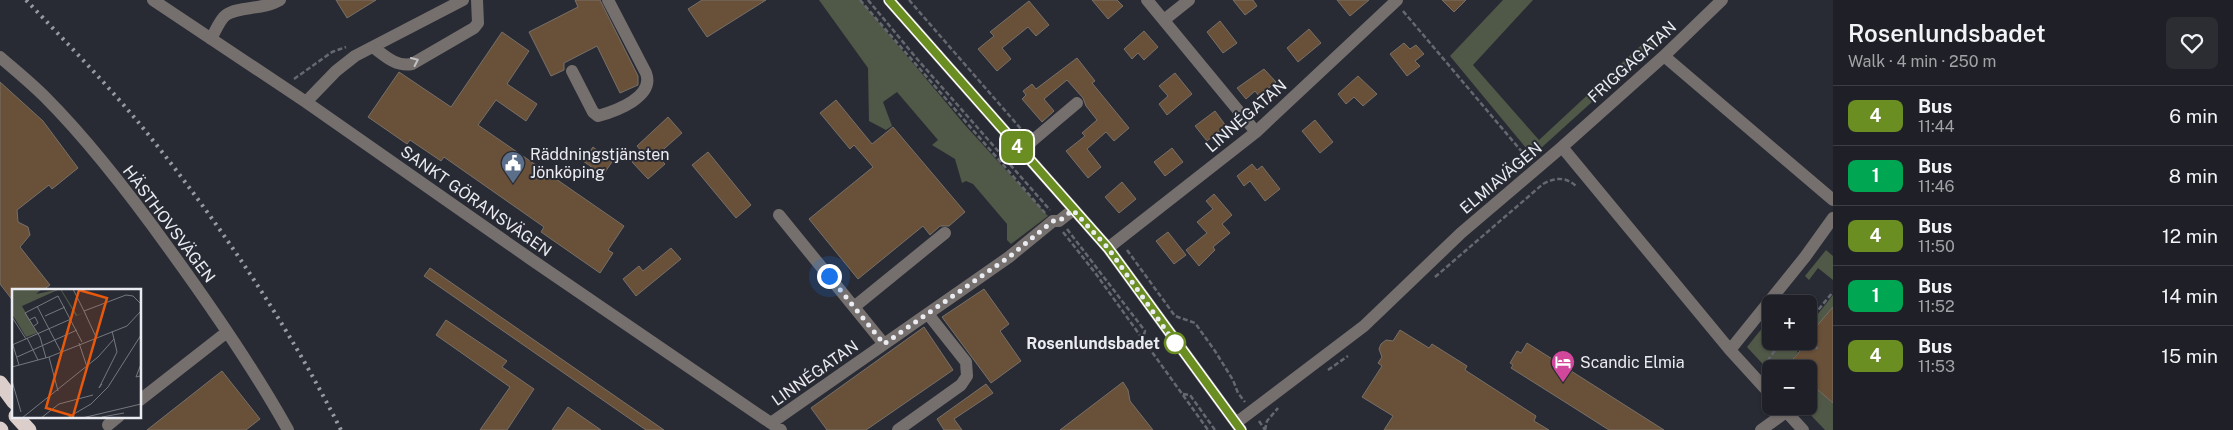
<!DOCTYPE html>
<meta charset="utf-8">
<style>
:root{--surface:#1f2027;--page:#2c2d33;--text:#f1f3f6;--muted:#a1a3a7;--line:#3c3e44}
body{margin:0;font-family:"Public Sans",sans-serif;background:var(--page);color:var(--text);height:100vh;display:flex;flex-direction:column;font-size:19px;white-space:nowrap}
*{box-sizing:border-box;margin:0}
p{font-size:16px;color:var(--muted)}
.icon{flex:none;width:28px;height:28px;fill:none;stroke:currentColor;stroke-width:2;stroke-linecap:round;stroke-linejoin:round}
.map{position:relative;flex:1;overflow:hidden}
.drawer{display:flex;flex-direction:column;background:var(--surface);width:400px}
.drawer>*{flex:none}
.badge{padding:0 10px;border-radius:8px;font-size:18px;line-height:32px}
.tools{position:absolute;left:1762px;top:295px;display:grid;gap:10px}
.tools a{display:grid;place-items:center;width:55px;height:55px;border-radius:8px;background:var(--surface);box-shadow:0 1px 4px #0004,0 0 0 1px var(--line);font-size:25px}
.you{position:absolute;width:25px;height:25px;margin:-12px;border:4px solid #fff;border-radius:50%;background:#1a73e8;box-shadow:0 0 0 8px #1a73e833}
.map>.badge{position:absolute;translate:-50% -50%;box-shadow:0 0 0 2px #fff}
.round{display:grid;place-items:center;flex:none;width:52px;height:52px;border-radius:8px;background:var(--page)}
.overview{display:flex;align-items:center;justify-content:space-between;height:85px;padding:0 15px}
h1{font-size:24px;font-weight:600;line-height:38px}
ul{padding:0;list-style:none}
li{display:flex;align-items:center;gap:15px;height:60px;padding:0 15px;border-top:1px solid var(--line)}
li div{flex:1}
li b{display:block;font-size:19px}
li em{font-style:normal}
li .badge{min-width:55px;font-weight:700;text-align:center}
main{display:flex;flex:1;min-height:0}
.map>svg:first-child{display:block}
.green{fill:#505847}
.building{fill:#685039;stroke:#787068}
.lines{fill:none;stroke-linecap:round;stroke-linejoin:round}
.path{stroke:#666870;stroke-width:2.5;stroke-dasharray:5 2.5;stroke-linecap:butt}
.minor{stroke:#75706e;stroke-width:12}
.highway{stroke:#dbcecb;stroke-width:15}
.rail{stroke:#989aa1;stroke-width:4;stroke-dasharray:2.5 5;stroke-linecap:butt}
.oneway{stroke:#c1c1c3}
.line-casing{stroke:#fff;stroke-width:11}
.line{stroke:#6b8e23;stroke-width:8}
.walk{stroke:#eaecf1;stroke-width:5;stroke-dasharray:0 9}
.stop-dot{fill:#fff;stroke:#6b8e23;stroke-width:2.5}
.labels{text-anchor:middle;dominant-baseline:central;stroke-width:4;stroke-linejoin:round;paint-order:stroke}
.street-label{font-size:16px;fill:#eaecf1;stroke:#292b34}
.poi-label{font-size:16px;fill:#eaecf1;stroke:#292b34;text-anchor:start}
.stop-label{font-size:16px;font-weight:bold;fill:#eaecf1;stroke:#292b34;text-anchor:end}
.inset-road{fill:none;stroke:#767880;stroke-width:1}
.view{fill:#e8590c;fill-opacity:0.15;stroke:#e8590c;stroke-width:2.5}
.inset-edge{fill:none;stroke:#eaecf1;stroke-width:2.5}
</style>
<main>
<div class="map">
<svg width="1833" height="430" viewBox="0 0 1833 430">
<rect width="100%" height="100%" fill="#292b34"/>
<path class="green" d="M819 0H860L964 124 1048 216 1011 244 1007 240V224L973 184 966 181 962 183 955 159 932 145 938 140 897 92 883 102 892 126 886 130 869 121 868 68Z
M1503 0H1533L1473 65 1539 140 1650 37 1656 44 1540 149 1531 154 1450 56Z
M1826 250 1833 256V280L1818 268 1809 280 1805 276Z
M1833 295V307L1811 333 1809 325Z
M1771 317V341H1786L1798 352 1788 365 1793 369H1771V373L1747 347Z
M1809 382 1833 403V430H1825L1802 406H1809Z"/>
<path class="building" d="M336 0H376L347 18Z
M575 0H600L638 76V85L620 93 597 46 564 63V70L551 76 529 32 578 7Z
M702 0H766L707 37 688 9Z
M1092 0H1117L1123 6 1108 19Z
M1233 0H1253L1257 6 1245 15Z
M1337 0H1369L1350 16Z
M1442 0H1466L1454 12Z
M1029 1 1049 25 1036 36 1028 27 1002 48 1011 59 997 71 978 49 994 36 990 32Z
M1220 21 1237 43 1223 53 1207 32Z
M1309 29 1321 43 1298 62 1287 48Z
M1144 31 1158 47 1144 60 1138 53 1132 59 1124 49Z
M502 32 529 51 507 84 537 104 526 121 496 100 478 125 624 226 608 250 613 253 600 273 541 232 544 227 444 157 441 161 410 140 407 144 368 117 399 72 451 107Z
M1404 43 1410 49 1416 45 1424 54 1415 61 1420 66 1407 76 1390 54Z
M1077 58 1095 81 1092 83 1129 128 1114 141 1106 132 1087 149 1101 167 1088 178 1066 151 1085 136 1082 133 1097 120 1086 106 1083 98 1067 80 1044 99 1054 111 1042 122 1022 99 1026 95 1023 91 1032 84 1036 89Z
M1264 69 1276 82 1259 96 1255 91 1246 99 1237 88Z
M1175 73 1192 94 1167 115 1159 104 1168 96 1159 86Z
M1358 76 1377 94 1363 106 1354 97 1346 104 1338 94Z
M0 82 43 121 78 168 52 189 49 185 17 210 18 222 28 227 30 235 20 247 50 285 43 290H14V302L0 284Z
M836 100 872 144 893 127 965 212 949 226H940L930 235 923 226 858 279 809 219 873 167 854 145 850 149 820 113Z
M1215 111 1226 126 1207 141 1195 126Z
M668 117 682 133 657 155 665 164 648 179 632 162 643 153 637 146Z
M1315 120 1333 142 1320 153 1302 131Z
M593 147 612 162 603 175 583 161Z
M1172 148 1183 162 1165 176 1154 162Z
M708 152 751 205 736 218 692 165Z
M1252 164 1257 170 1262 166 1280 189 1265 201 1250 181 1244 186 1237 176Z
M1122 182 1136 199 1119 213 1105 197Z
M1214 194 1232 215 1222 224 1230 233 1213 247 1215 250 1199 266 1186 250 1207 233 1197 222 1213 209 1206 201Z
M1168 232 1186 255 1174 264 1156 241Z
M671 248 681 259 636 296 623 279 639 266 643 271Z
M430 268 664 430H646L424 276Z
M984 289 1009 324 1000 331 1021 361 991 383 942 317Z
M1833 307V403L1809 382V369H1784L1809 341 1811 337 1809 335Z
M446 320 507 361 502 367 534 389 507 430H480L510 387 436 335Z
M924 327 953 370 866 430H827L811 408Z
M1400 330 1429 348 1432 344 1467 366 1465 370 1536 416 1534 421 1549 430H1384L1393 416 1362 397 1382 366 1378 363 1382 357 1379 349 1381 344 1386 340 1393 341Z
M1527 343 1664 430H1609L1565 402 1511 368 1513 365 1510 363 1517 351 1521 353Z
M222 371 260 419 246 430H147Z
M1123 382 1128 390 1130 401 1153 430H1060Z
M986 384 993 393 954 419 962 430H944L937 419Z
M568 407 601 430H552Z"/>
<g class="lines">
<path class="path" d="M860 0 1045 213
M868 0 918 60 1050 210
M909 0 1021 129
M1403 11 1528 159
M294 79 332 52 346 47
M1067 229 1145 331 1143 338
M1063 232 1096 274 1208 430
M1127 250 1175 316 1195 323 1215 351 1233 380 1238 393 1245 402
M1435 277 1543 184C1556 177 1566 177 1576 186
M1809 321 1833 292
M1808 341 1818 349
M1763 367 1776 349 1791 341
M1328 370 1348 356
M1183 394 1190 395 1215 430
M1809 395 1817 389
M1259 421 1265 430
M1265 430 1267 421 1278 408"/>
<path class="minor" d="M153 0 306 102 532 260 781 430
M889 0 1108 248 1241 430
M1147 0 1256 132
M1164 20 1189 0
M211 39C215 32 220 19 226 15 238 6 264 10 280 0
M373 47C385 56 396 67 412 64L474 28 478 23 477 0
M1664 56 1833 200
M0 57C15 70 31 83 45 97 91 143 132 197 170 250 212 308 253 367 288 430
M572 71 593 112 598 116C616 111 655 97 646 73L608 0
M306 102 336 71 355 56 463 0
M1562 147 1664 56 1722 0
M1023 153 1032 141 1077 103
M779 215 884 344
M1108 248 1256 132 1397 0
M854 307 945 233
M1730 350 1805 257 1833 218
M140 400 227 332
M1781 406 1803 430
M771 423 1009 257 1053 221H1059L1073 210
M1236 423 1364 326 1461 233 1562 147 1730 350 1771 395
M108 425 119 416
M898 430 961 385 967 376 966 362 928 314
M1761 430 1786 412"/>
<path class="highway" d="M0 383 14 402
M16 416 29 430
M0 429 1 430"/>
<path class="rail" d="M26 0C64 40 103 80 139 123 216 218 286 321 341 430"/>
</g>
<defs><path id="oneway-chevron" d="M-2-3.5L2.5 0L-2 3.5" fill="none" stroke-width="1.6" stroke-linecap="round" stroke-linejoin="round" transform="scale(1.25)"/></defs>
<use class="oneway" href="#oneway-chevron" transform="translate(415 61) rotate(-25)"/>
<g class="lines">
<g class="line-casing">
<path id="line" d="M889 0 1108 248 1241 430"/>
</g>
<use href="#line" class="line"/>
<path class="walk" d="M829 276 884 344 1009 257 1053 221H1059L1073 210 1108 248 1175 343"/>
</g>
<defs>
<g id="civic-pin" transform="scale(1.25)"><path d="M0 17L-7.5 6A9.5 9.5 0 1 1 7.5 6Z" fill="#5c6f8a" stroke="#292b34"/><path d="M-.6-6.5H3V-4.5H.6V-3L4-1V1h2V6H-6V1h2V-1L-.6-3ZM-1.2 2.5V6h2.4V2.5Z" fill="#fff"/></g>
<g id="hotel-pin" transform="scale(1.25)"><path d="M0 17L-7.5 6A9.5 9.5 0 1 1 7.5 6Z" fill="#d1479c" stroke="#292b34"/><path d="M-6-4.5h1.5V1H6V5H4.5V3h-9V5H-6ZM-4 0a1.8 1.8 0 1 1 3.6 0ZM.5 0V-2.5h3Q6-2.5 6 0Z" fill="#fff"/></g>
</defs>
<g fill-rule="evenodd">
<use href="#civic-pin" x="513" y="163"/>
<use href="#hotel-pin" x="1563" y="362"/>
</g>
<circle class="stop-dot" cx="1175" cy="343" r="10"/>
<g class="labels">
<g class="street-label">
<text transform="translate(1632 62) rotate(-42)">FRIGGAGATAN</text>
<text transform="translate(1246 116) rotate(-41)">LINNÉGATAN</text>
<text transform="translate(1501 178) rotate(-40)">ELMIAVÄGEN</text>
<text transform="translate(476 201) rotate(35)">SANKT GÖRANSVÄGEN</text>
<text transform="translate(169 224) rotate(53)">HÄSTHOVSVÄGEN</text>
<text transform="translate(815 373) rotate(-35)">LINNÉGATAN</text>
</g>
<g class="poi-label">
<text x="530" y="154">Räddningstjänsten<tspan x="530" dy="18">Jönköping</tspan></text>
<text x="1580" y="362">Scandic Elmia</text>
</g>
<g class="stop-label">
<text x="1160" y="343">Rosenlundsbadet</text>
</g>
</g>
<g transform="translate(12 289)">
<rect width="129" height="129" fill="#292b34"/>
<path d="M1 0H30L24 5 49 0 65 26 72 24 64 27 48 0 10 17 25 44 14 48 0 25Z" fill="#505847"/>
<path class="inset-road" d="M61 0 72 22M25 17 49 63M33 27 53 18M0 28 14 50M17 31 23 28 26 34 22 37M84 48 72 22 114 6 121 7 129 15M15 49 26 71M0 53 7 76M67 54 75 78M0 56 59 30M5 68 65 41M37 68 46 102M34 69 28 48 13 24 46 7 70 53M0 78 37 68 115 37 129 22M128 87 124 88 129 75M0 92 9 123M90 95 87 99 105 63 102 50M90 128 112 124M10 129 86 68 102 50 100 42M29 129 47 115 81 106M55 129 79 115 96 98 129 46M70 129 129 115"/>
<path class="view" d="M67 1 95 9 61 127 34 119Z"/>
<rect width="129" height="129" class="inset-edge"/>
</g>
</svg>
<div class="tools">
<a>+</a>
<a>−</a>
</div>
<div class="you" style="left:829px;top:276px"></div>
<b class="badge" style="left:1017px;top:147px;background:#6b8e23;color:#fff">4</b>
</div>
<section class="drawer">
<div class="overview"><div><h1>Rosenlundsbadet</h1><p>Walk · 4 min · 250 m</p></div><a class="round"><svg class="icon" aria-label="heart" viewBox="0 0 24 24"><path d="M12 20l-8-8c-3-5 5-10 8-4 3-6 11-1 8 4z"/></svg></a></div>
<ul>
<li><span class="badge" style="background:#6b8e23;color:#fff">4</span><div><b>Bus</b><p>11:44</p></div><em>6 min</em></li>
<li><span class="badge" style="background:#00a651;color:#fff">1</span><div><b>Bus</b><p>11:46</p></div><em>8 min</em></li>
<li><span class="badge" style="background:#6b8e23;color:#fff">4</span><div><b>Bus</b><p>11:50</p></div><em>12 min</em></li>
<li><span class="badge" style="background:#00a651;color:#fff">1</span><div><b>Bus</b><p>11:52</p></div><em>14 min</em></li>
<li><span class="badge" style="background:#6b8e23;color:#fff">4</span><div><b>Bus</b><p>11:53</p></div><em>15 min</em></li>
</ul>
</section>
</main>
